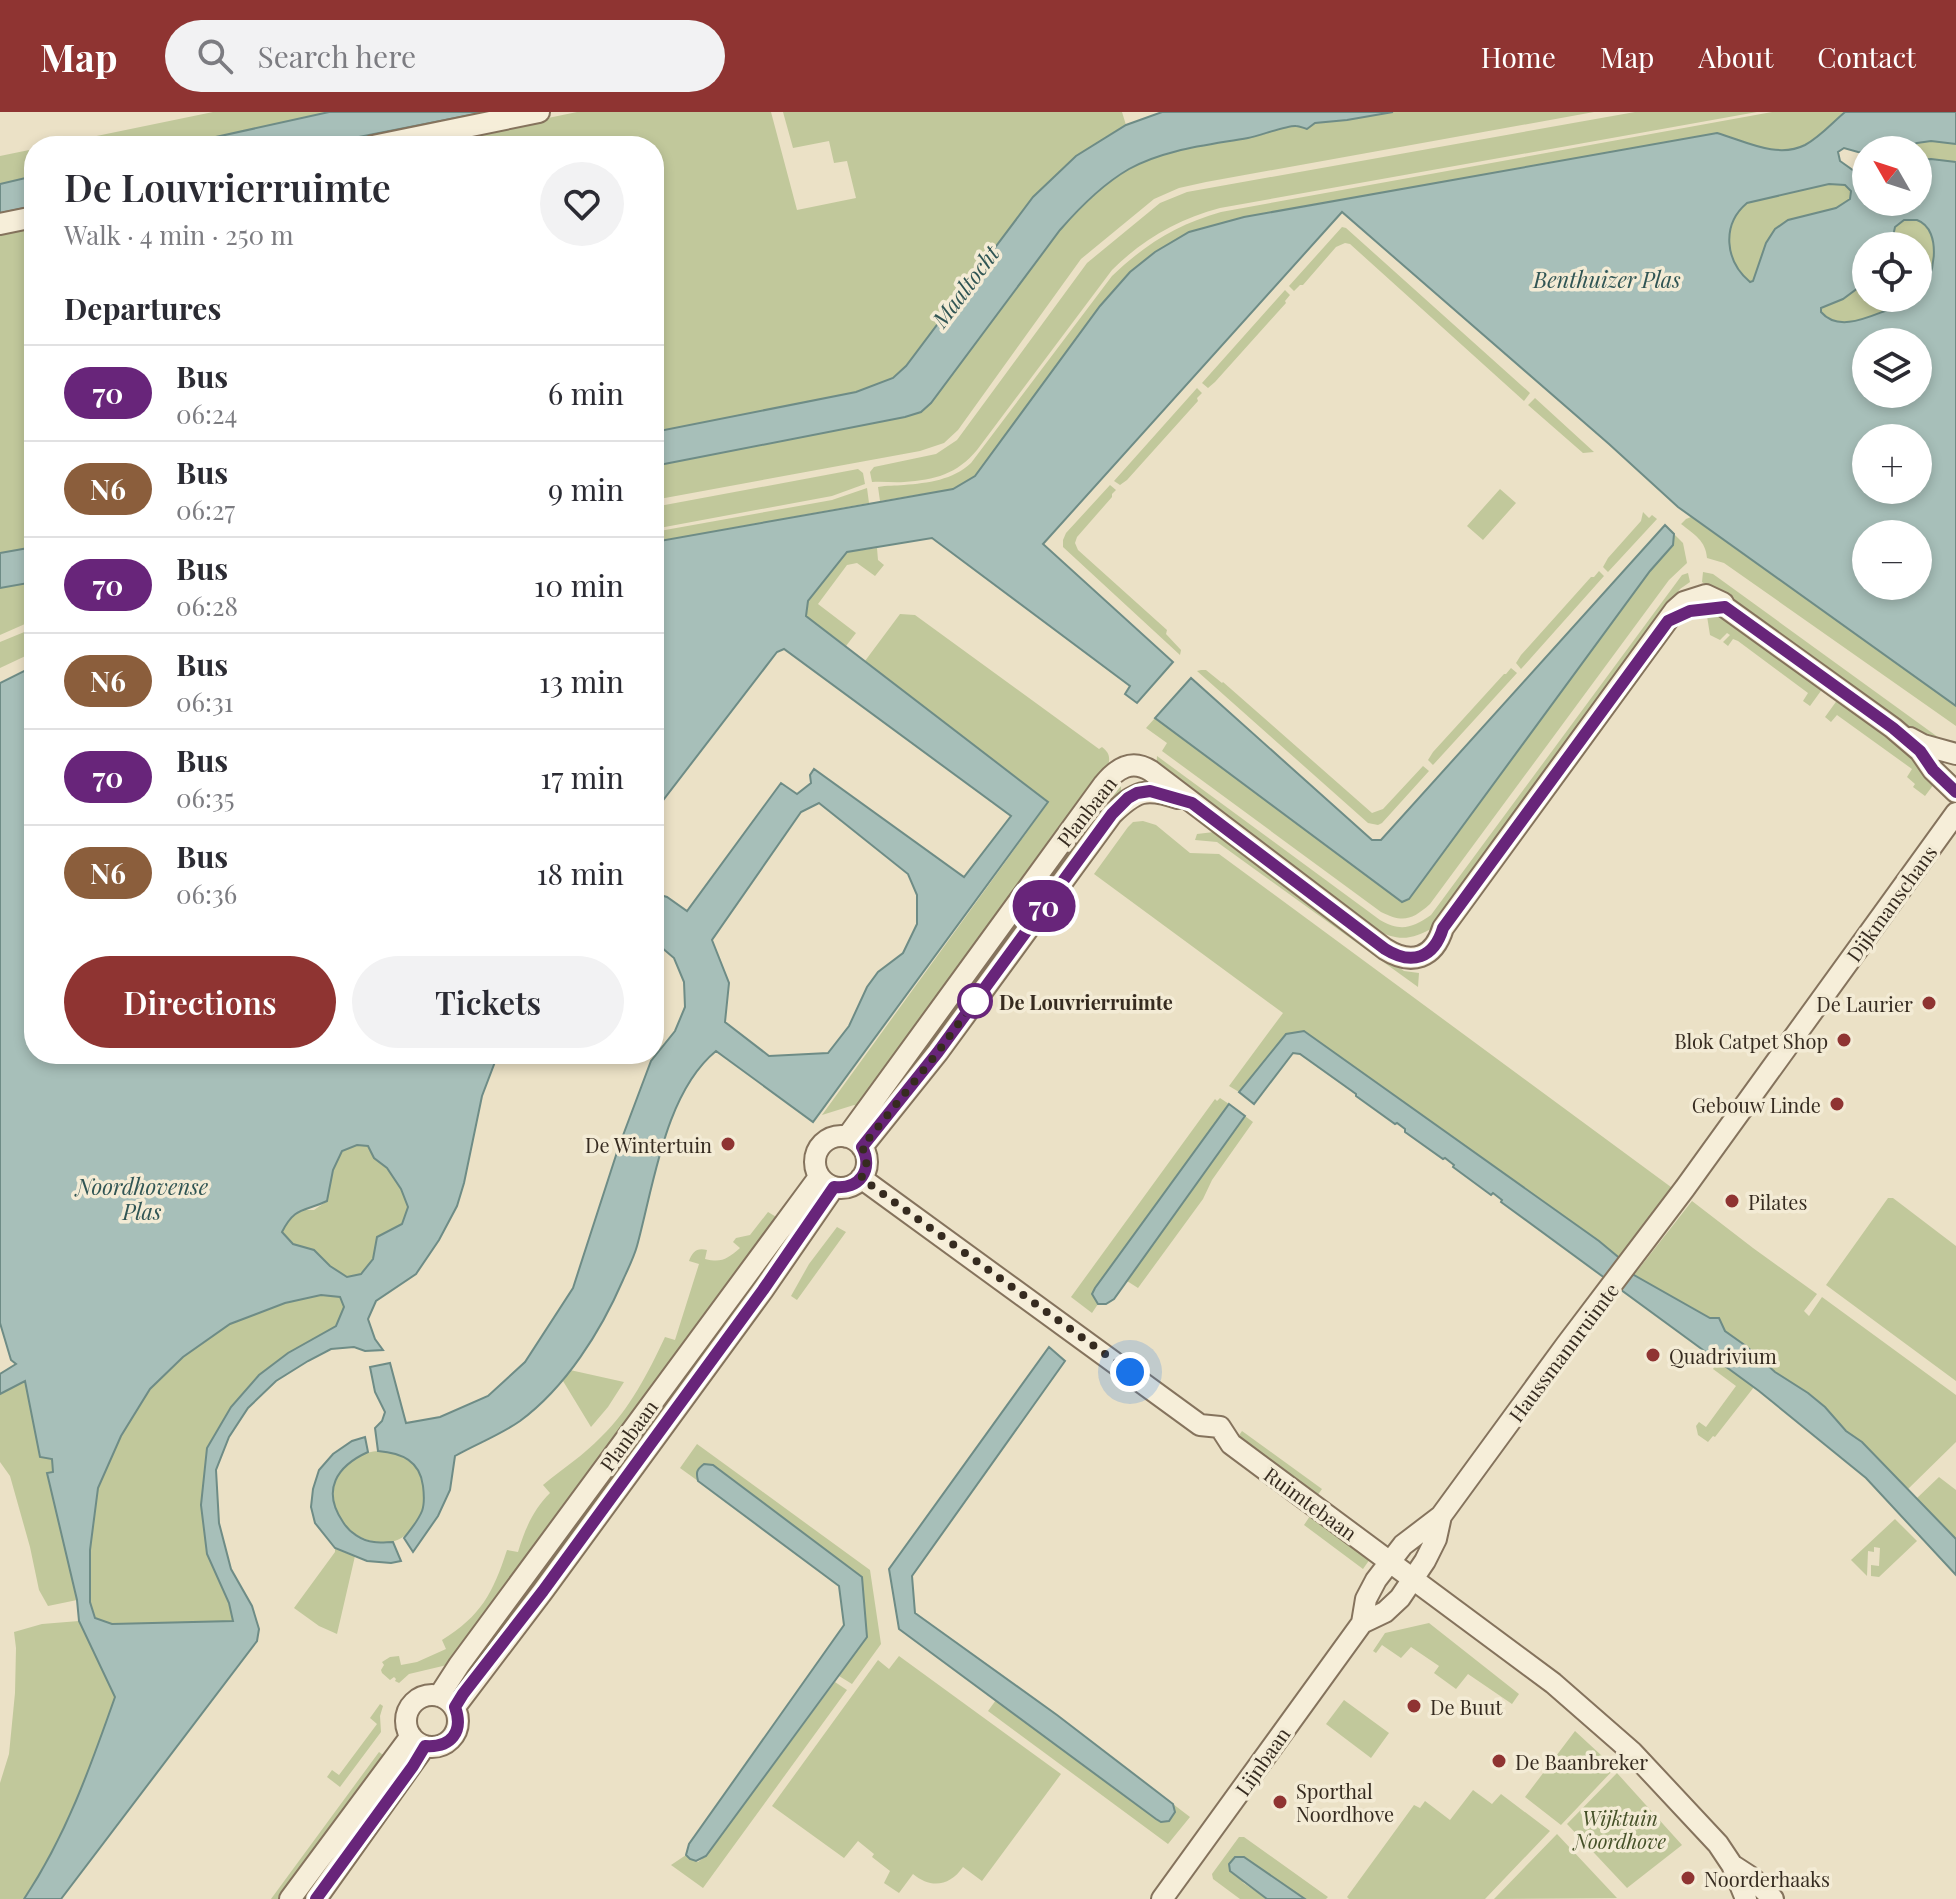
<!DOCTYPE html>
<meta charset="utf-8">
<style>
:root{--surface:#fff;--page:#f2f2f3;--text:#2b2b33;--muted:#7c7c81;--line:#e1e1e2;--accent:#8f3432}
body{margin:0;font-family:"Playfair Display",serif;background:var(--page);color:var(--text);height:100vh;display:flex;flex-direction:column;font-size:30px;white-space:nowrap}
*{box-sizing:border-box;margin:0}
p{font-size:26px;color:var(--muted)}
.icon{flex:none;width:44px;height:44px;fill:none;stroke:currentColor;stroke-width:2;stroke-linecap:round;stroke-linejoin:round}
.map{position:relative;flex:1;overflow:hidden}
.drawer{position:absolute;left:24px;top:24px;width:640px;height:928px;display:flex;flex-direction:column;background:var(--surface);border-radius:32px;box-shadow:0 4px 12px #0003}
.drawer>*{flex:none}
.badge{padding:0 16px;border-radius:26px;font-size:28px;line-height:52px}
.needle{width:52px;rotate:309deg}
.fabs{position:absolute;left:1852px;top:24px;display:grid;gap:16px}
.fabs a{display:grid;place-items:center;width:80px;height:80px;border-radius:50%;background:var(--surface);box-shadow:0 4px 12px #0003;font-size:40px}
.you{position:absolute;width:40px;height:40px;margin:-20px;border:6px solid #fff;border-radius:50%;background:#1a73e8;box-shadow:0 0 0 12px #1a73e833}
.map>.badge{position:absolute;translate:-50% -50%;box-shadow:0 0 0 4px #fff}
h2{padding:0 40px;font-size:30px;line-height:72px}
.round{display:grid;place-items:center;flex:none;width:84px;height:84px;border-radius:42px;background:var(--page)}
.headline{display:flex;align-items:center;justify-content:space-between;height:136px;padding:0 40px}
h1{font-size:38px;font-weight:600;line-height:60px}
.action{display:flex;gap:16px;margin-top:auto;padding:16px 40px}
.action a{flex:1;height:92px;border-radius:48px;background:var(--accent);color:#fff;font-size:32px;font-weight:600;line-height:92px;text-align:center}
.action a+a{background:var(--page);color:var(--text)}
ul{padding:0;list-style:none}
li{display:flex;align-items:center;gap:24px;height:96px;padding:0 40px;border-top:2px solid var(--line)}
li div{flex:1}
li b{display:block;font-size:30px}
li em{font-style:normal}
li .badge{min-width:88px;font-weight:700;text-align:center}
header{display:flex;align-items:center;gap:48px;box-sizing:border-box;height:112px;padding:0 40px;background:var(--accent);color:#fff}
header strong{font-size:38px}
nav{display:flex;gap:44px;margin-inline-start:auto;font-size:28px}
.search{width:560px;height:72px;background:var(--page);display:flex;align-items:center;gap:20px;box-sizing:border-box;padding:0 28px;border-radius:44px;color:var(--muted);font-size:30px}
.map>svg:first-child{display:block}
.green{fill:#c1c89b}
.water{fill:#a7bfb9;stroke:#6e8c86;stroke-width:2;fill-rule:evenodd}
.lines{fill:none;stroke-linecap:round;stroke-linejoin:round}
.minor-casing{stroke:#85735d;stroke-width:24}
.minor{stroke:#f6eed9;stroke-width:20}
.line-casing{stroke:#fff;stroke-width:18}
.line{stroke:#68257a;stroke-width:12}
.walk{stroke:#362b20;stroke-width:8;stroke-dasharray:0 14.4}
.stop-dot{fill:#fff;stroke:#68257a;stroke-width:4}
.poi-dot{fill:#8f3432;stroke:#f3ebd5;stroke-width:3}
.labels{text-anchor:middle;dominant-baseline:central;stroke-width:7;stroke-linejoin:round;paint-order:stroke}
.street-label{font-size:20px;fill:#362b20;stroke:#f3ebd5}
.stop-label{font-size:20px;font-weight:bold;fill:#362b20;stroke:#f3ebd5;text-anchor:start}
.poi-label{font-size:20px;fill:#362b20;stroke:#f3ebd5;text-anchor:start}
.park-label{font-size:20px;font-style:italic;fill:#455128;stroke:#f3ebd5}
.water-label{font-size:22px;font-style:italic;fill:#305554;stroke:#f3ebd5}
</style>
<header>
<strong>Map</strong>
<div class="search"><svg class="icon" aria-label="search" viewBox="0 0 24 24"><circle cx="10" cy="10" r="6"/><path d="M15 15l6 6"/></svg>Search here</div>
<nav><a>Home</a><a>Map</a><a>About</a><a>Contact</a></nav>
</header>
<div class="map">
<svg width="1956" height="1787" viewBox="0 0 1956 1787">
<rect width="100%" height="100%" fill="#ebe1c6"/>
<path class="green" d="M213 0H329L175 34H48Z
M577 0H771L797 98 856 86 847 49 834 51 829 29 793 36 783 0H1122L1126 13 1076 44 1033 85 906 254 893 266 856 280 654 320V34H412Z
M1393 0H1594L1206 70 1179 76 1154 87 1081 147 958 318 944 331 920 339 654 388V354L905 305 921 300 931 291 1060 118C1080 96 1103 73 1129 57 1165 37 1209 33 1248 26 1264 23 1280 16 1296 14 1328 9 1361 6 1393 0Z
M1635 0H1757L1220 96C1178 107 1142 128 1112 158L977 338C957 362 935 368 904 370 893 371 883 369 872 370L870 360 874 355 936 342 957 328 1087 151 1160 91 1187 80Z
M1772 0H1845C1832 11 1820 25 1805 33 1777 47 1745 29 1717 21L1244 105 1155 140 1130 160 1100 194 975 364 953 377 880 389 878 375C887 373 895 374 904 373 928 371 953 368 971 351L1112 164C1144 133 1178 112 1221 100Z
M1931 29 1956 32V50L1931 47 1918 48V38H1896L1917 31Z
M34 37V64L0 72V44Z
M1829 72 1845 73 1851 79 1850 87 1836 96 1788 108 1766 131 1753 169 1750 170C1725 149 1721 114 1746 91Z
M1904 108C1909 108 1913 107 1917 108 1944 118 1934 169 1919 185 1912 192 1899 193 1890 197 1869 205 1839 221 1821 200V196L1843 187 1866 170V186H1918V134H1891L1895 115Z
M34 112V435L0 441V120Z
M1342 115 1346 116 1530 281 1524 289 1350 132 1345 131 1336 135 1303 173H1300L1294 179 1289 174Z
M1285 178 1290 183 1285 189 1286 191 1215 270 1208 276 1202 271Z
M1197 276 1202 281 1197 286 1198 289 1127 368 1120 373 1114 369Z
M1535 286 1594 340 1583 341 1528 293Z
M858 357 863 361 865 372 832 384 654 417V395Z
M1110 373 1116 378 1112 382V385L1077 425 1075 431 1078 438 1167 518 1166 522 1181 538 1180 543 1063 435V428L1066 421Z
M867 376 869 391 654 430V420L832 388Z
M1500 377 1516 391 1483 428 1467 414Z
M1643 400 1649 406 1652 403 1657 407 1608 460 1603 455 1608 446 1641 409Z
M1691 405 1956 594V614L1724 451 1707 446C1706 429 1694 422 1681 412L1686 407Z
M1674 422 1683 431 1687 451 1669 468 1430 792C1412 808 1403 811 1381 800L1162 639 1167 631 1146 616 1155 606 1403 790 1409 787 1650 459 1673 433Z
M877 436 878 448 884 453 875 464 857 451 847 453 818 492 856 521 846 534 806 504 808 489 847 440Z
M1599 459 1604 464 1521 557 1516 551 1521 543 1591 465H1594Z
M1703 460 1713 462 1953 636 1924 628 1702 470Z
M1688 461 1690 470 1680 477 1434 815C1412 828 1398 830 1375 817L1156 658 1157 644 1380 808C1401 820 1412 816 1431 803L1682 463Z
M34 470V508L0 523V476Z
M900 502 915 503 1099 637 1102 635C1111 642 1110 647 1107 658L861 996 854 993 822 1003 1048 691 865 549Z
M1707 504 1719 505 1731 508 1823 576 1810 594 1803 589 1808 581 1738 529 1733 527 1728 534 1723 530 1730 523 1727 521 1720 528 1710 523Z
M34 516V540L0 556V530Z
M1511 556 1517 561 1433 653 1428 648 1433 640 1504 562H1506Z
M1201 558H1206L1222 571 1223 570 1372 701 1383 697 1423 654 1429 659 1382 711 1378 713 1368 711 1197 559Z
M1838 587 1911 640 1922 660 1934 672 1925 684 1913 675 1915 672 1907 665 1912 657 1837 603 1831 610 1825 605Z
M1118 671 1121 675V679L1036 793 1029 789 1108 674Z
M1143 709 1156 713 1190 741 1219 742 1675 1078 1623 1149 1599 1129 1286 922 1239 980 1229 974 1283 901 1094 762 1128 715 1133 710Z
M1214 720 1404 859 1419 861 1418 875 1217 730 1195 728 1197 722Z
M1220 986 1229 992 1095 1176 1092 1183 1098 1192 1092 1201 1071 1185 1215 987 1217 989Z
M1245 1004 1253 1010 1212 1068 1203 1087 1138 1176 1127 1169Z
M357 1033 368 1034 374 1046 387 1056 401 1077 408 1095 402 1112 377 1125 373 1147 361 1162 347 1165 330 1154 314 1138 293 1132 282 1120 289 1107 299 1098H314L327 1089 333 1057 342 1039Z
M1888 1086H1893L1956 1134V1269L1826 1173Z
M1692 1089 1753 1136 1817 1182 1804 1199 1809 1204 1822 1185 1956 1283V1330L1907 1378 1862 1330 1846 1319 1825 1295 1808 1281 1775 1260 1746 1234 1725 1219 1719 1206H1711L1634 1163Z
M811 1098 469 1566 462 1561 795 1103Z
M768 1100 778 1106 447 1553 409 1562 399 1571 395 1569 396 1567 394 1565 390 1568 382 1561 381 1558 384 1553 382 1550 390 1545 399 1544 401 1553 417 1550 446 1537 442 1528C481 1504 493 1481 507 1438L518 1440C525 1417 533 1398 550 1381L543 1373C562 1357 584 1343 601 1325 630 1297 648 1261 665 1225L675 1228 699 1152 689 1149C692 1140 697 1135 707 1138L705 1147C722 1151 727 1147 740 1136L733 1130 736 1126 750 1123Z
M837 1115 846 1120 797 1188 791 1184 809 1152Z
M321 1183 340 1185 344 1195 336 1214 288 1241 231 1295 201 1393 207 1442 229 1491 234 1510 112 1512 95 1506 90 1490V1438L98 1376 121 1324 150 1277 183 1245 230 1212 285 1191Z
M1718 1249 1754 1275 1715 1325 1713 1324 1708 1330 1698 1323 1696 1314 1699 1310 1706 1315 1736 1274 1713 1257Z
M570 1258 624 1270 608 1295 591 1315 563 1269Z
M25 1268 40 1345 52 1347 53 1360 48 1362 77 1488 48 1494 39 1478 30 1435 10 1364 0 1350V1282Z
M1242 1319 1322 1377 1315 1387 1235 1329Z
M697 1332 870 1458 881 1532 852 1572 839 1564 867 1525 862 1465 696 1361 698 1369 680 1356Z
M378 1339C386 1340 395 1340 402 1344 409 1347 416 1354 420 1360 434 1383 417 1427 390 1430 348 1435 312 1388 346 1354 355 1345 365 1340 378 1339Z
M1939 1365 1956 1378V1427L1916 1387Z
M1310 1404 1370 1447 1363 1457 1304 1413Z
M1895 1407 1917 1429 1879 1465 1871 1464V1453L1879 1454 1880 1436 1874 1435V1440L1868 1439 1867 1464 1851 1448Z
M335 1436 355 1444 337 1522 319 1514 294 1496 335 1440Z
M79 1509 115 1585C90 1657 66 1723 24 1787H0V1671L9 1642 15 1581 16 1536 14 1520 42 1512Z
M1429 1511 1519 1582 1512 1592 1468 1562 1456 1577 1434 1561 1439 1554 1411 1535 1401 1546 1382 1533 1376 1541 1373 1539 1385 1521Z
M899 1544 1061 1662 982 1769 963 1755C950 1774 931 1777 913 1762L899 1781 884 1771 890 1759 872 1745 874 1742 858 1729 844 1746 772 1694 878 1548 889 1557Z
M835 1570 847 1578 703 1776 671 1753 686 1743 690 1747 698 1750 706 1744Z
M996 1588 1156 1707 1175 1700 1173 1692 1190 1705 1168 1732 988 1599Z
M1344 1588 1389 1621 1371 1646 1326 1612Z
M380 1592 383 1594 380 1604 381 1620 340 1675 327 1665 332 1658 339 1663 377 1612 370 1606Z
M1575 1619 1615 1656 1561 1713 1525 1685Z
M379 1640 386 1645 281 1787H271Z
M1617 1661 1682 1733 1627 1776 1567 1712Z
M1473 1678 1492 1692 1501 1682 1550 1719 1485 1787H1349L1347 1785 1414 1693 1420 1696 1425 1689 1450 1708Z
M1557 1722 1617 1786 1494 1787Z
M1239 1725H1244L1328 1785 1326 1787H1303L1242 1770 1267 1787H1240L1213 1767 1212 1762Z"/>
<path class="water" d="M329 0H486L313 34H175Z
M1162 0H1393L1347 8 1315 11 1307 17C1303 16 1300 14 1296 14 1288 13 1259 24 1248 26 1209 33 1165 37 1129 57 1103 72 1080 95 1060 118L931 291 921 300 905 305 654 354V320L856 280 893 266 906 254 1033 85 1076 44 1126 13Z
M1845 0H1956V32L1931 29 1917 31 1896 38H1866V41L1858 40 1844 36 1838 40 1840 49 1857 61 1866 63V90H1918V48L1931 47 1956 50V594L1678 395 1609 332 1342 100 1043 432 1173 550 1137 591 1125 582 1130 574 932 426 847 440 808 489 806 504 1048 690 813 1010 716 939C665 981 654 1072 637 1134 634 1145 628 1157 623 1168 601 1219 566 1275 520 1309 500 1323 476 1332 455 1344L450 1378 438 1404 413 1440 404 1426C411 1417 418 1409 422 1399 425 1391 424 1382 423 1374 420 1349 402 1341 378 1339L375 1316 382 1309 385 1300 375 1280 370 1255 390 1251 406 1311 440 1305 488 1284 525 1250 573 1176 619 1034 651 949 675 919 685 895 684 870 674 846 654 829V781L667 785 687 799 781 671 797 682 811 671 810 663 814 657 964 765 1011 704 784 537 777 540 654 700V430L953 377 975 364 1100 194 1130 160 1155 140 1189 120 1244 105 1717 21C1745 29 1777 47 1805 33 1820 25 1832 11 1845 0ZM1829 72 1845 73 1851 79 1850 87 1836 96 1788 108 1775 117 1766 131 1753 169 1750 170C1725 149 1721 113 1747 91ZM1904 108C1905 108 1916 108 1917 108 1944 118 1934 169 1919 185 1912 192 1899 193 1890 197 1870 204 1839 221 1821 200V196L1843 187 1866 170V134H1891L1895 115ZM1866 230H1918V282H1866ZM1866 326H1918V378H1866ZM1866 422H1918V474H1866ZM819 691 908 762 917 783V812L903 841 878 860 867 875 849 914 828 941 769 944 725 910 729 871 712 828 801 700Z
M34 64V94L0 101V72Z
M1665 413 1674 422 1673 433 1650 459 1409 787 1402 790 1155 606 1191 566 1372 728H1381Z
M34 435V470L0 476V441Z
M34 554V942H498L482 984 464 1071 457 1094 439 1128 416 1162 376 1189 368 1207 375 1227 383 1238 365 1239 354 1235 331 1237 308 1249 276 1269 248 1296 229 1325 216 1358 219 1411 231 1457 252 1494 259 1517 257 1529 61 1787H24C66 1724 90 1656 115 1585L79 1509 77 1488 47 1361 53 1360 52 1347 40 1345 25 1269 0 1282V1262L16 1252 11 1248 0 1211V571ZM357 1033 368 1034 374 1046 387 1056 401 1077 408 1095 402 1112 377 1125 373 1147 361 1162 347 1165 330 1154 314 1138 293 1132 282 1120C295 1094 304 1100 327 1089L333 1058 342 1039ZM321 1183 340 1185 344 1195 336 1214 288 1241 259 1263 231 1295 207 1336 201 1393 207 1442 229 1491 233 1509 112 1512 95 1506 90 1490V1438L98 1376 121 1324 150 1277 183 1245 230 1212 285 1191Z
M1304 919 1599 1129 1623 1149 1634 1163 1710 1206H1719L1725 1219 1746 1234 1775 1260 1808 1281 1825 1295 1846 1319 1862 1330 1956 1427V1463L1866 1366 1759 1279 1501 1090 1502 1088 1493 1081 1491 1083 1453 1055 1454 1053 1445 1046 1443 1047 1405 1020V1017L1397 1011 1395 1012 1356 984V982L1300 942 1293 941 1254 992 1239 980 1286 922Z
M1229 992 1245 1004 1114 1187 1106 1192H1098L1092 1182 1095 1176Z
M1049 1235 1065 1249 912 1464 915 1501 1057 1603 1173 1692 1175 1700 1169 1709 1161 1710 1156 1707 899 1517 889 1457Z
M365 1325 368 1340C337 1354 321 1378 343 1410 349 1420 362 1429 374 1430 380 1431 387 1430 393 1430L401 1449 391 1451 367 1449 335 1436 315 1411 311 1395 313 1377 319 1358 333 1342 352 1329Z
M704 1352 713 1353 862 1465 867 1525 706 1744 696 1749 690 1747 686 1743 689 1732 844 1513 839 1474 698 1369C696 1361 696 1358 704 1352Z
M1235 1745H1244L1305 1787H1267L1230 1759 1229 1752Z"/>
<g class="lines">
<g class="minor-casing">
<path id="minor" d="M373 34 539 0
M0 112 34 105
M1910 626 1923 633 1956 642
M815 1050a26 26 0 1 1 52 0a26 26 0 1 1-52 0Z
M847 1025 1104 672C1117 656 1132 647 1151 659L1385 837C1412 854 1434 846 1443 816L1675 498 1684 490 1706 483 1723 491 1725 495 1893 616 1920 639 1933 658 1956 680
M862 1035 938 940 1112 702C1136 679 1145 675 1178 686
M861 1066 1200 1313 1220 1315 1231 1332 1553 1571 1632 1640 1718 1732 1732 1753 1746 1787
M1362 1511 1385 1500 1400 1486 1425 1449 1436 1427 1441 1404
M406 1609a26 26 0 1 1 52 0a26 26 0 1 1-52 0Z
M439 1584 459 1553 819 1065
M455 1595 543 1479 763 1178 834 1075
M1732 1753 1752 1766 1773 1787
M290 1787 411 1624
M316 1787 425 1634
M1162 1787 1362 1511 1366 1487 1376 1468 1403 1433 1441 1404 1566 1233 1685 1076 1956 701"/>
</g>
<use href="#minor" class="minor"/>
</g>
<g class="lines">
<g class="line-casing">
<path id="line" d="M316 1787 413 1654 425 1634C451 1636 464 1620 455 1595L463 1582 543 1479 763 1178 834 1075C859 1078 874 1058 862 1035L938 940 1112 702 1128 686 1137 681 1150 679 1192 691 1385 837C1412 854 1434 846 1443 816L1668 509 1690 499 1725 495 1893 616 1920 639 1933 658 1956 680"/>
</g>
<use href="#line" class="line"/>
<path class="walk" d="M975 889 938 940 862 1035C868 1046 868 1055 861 1066L1130 1260"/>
</g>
<circle class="stop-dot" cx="975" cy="889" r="16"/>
<g class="poi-dot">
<circle cx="1929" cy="891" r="8"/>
<circle cx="1844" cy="928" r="8"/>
<circle cx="1837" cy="992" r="8"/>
<circle cx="728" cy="1032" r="8"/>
<circle cx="1732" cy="1089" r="8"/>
<circle cx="1653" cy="1243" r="8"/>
<circle cx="1414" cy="1594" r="8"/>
<circle cx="1499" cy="1649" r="8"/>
<circle cx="1280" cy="1690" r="8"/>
<circle cx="1688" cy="1766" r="8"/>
</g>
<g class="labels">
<g class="street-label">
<text transform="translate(1086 699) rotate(-52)">Planbaan</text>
<text transform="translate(1891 791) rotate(-54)">Dijkmanschans</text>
<text transform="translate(1563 1240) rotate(-53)">Haussmannruimte</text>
<text transform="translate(628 1323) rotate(-54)">Planbaan</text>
<text transform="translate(1311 1391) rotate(36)">Ruimtebaan</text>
<text transform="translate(1262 1649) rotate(-55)">Lijnbaan</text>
</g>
<g class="stop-label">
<text x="999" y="889">De Louvrierruimte</text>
</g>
<g class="poi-label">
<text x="1913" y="891" text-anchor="end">De Laurier</text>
<text x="1828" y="928" text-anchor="end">Blok Catpet Shop</text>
<text x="1821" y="992" text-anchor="end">Gebouw Linde</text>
<text x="712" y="1032" text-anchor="end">De Wintertuin</text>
<text x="1748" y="1089">Pilates</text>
<text x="1669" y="1243">Quadrivium</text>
<text x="1430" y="1594">De Buut</text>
<text x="1515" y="1649">De Baanbreker</text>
<text x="1296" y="1678">Sporthal<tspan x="1296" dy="23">Noordhove</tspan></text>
<text x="1704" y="1766">Noorderhaaks</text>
</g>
<g class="park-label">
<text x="1620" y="1705">Wijktuin<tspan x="1620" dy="23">Noordhove</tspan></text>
</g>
<g class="water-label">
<text x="1607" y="167">Benthuizer Plas</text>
<text transform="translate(965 174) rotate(-53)">Maaltocht</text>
<text x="142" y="1074">Noordhovense<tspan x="142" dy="25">Plas</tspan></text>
</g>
</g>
</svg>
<div class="fabs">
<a><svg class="needle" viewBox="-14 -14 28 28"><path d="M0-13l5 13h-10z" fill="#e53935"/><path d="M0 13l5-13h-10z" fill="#7c7c81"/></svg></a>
<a><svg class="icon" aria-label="locate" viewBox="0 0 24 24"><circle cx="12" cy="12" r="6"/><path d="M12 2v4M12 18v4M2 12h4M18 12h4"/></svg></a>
<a><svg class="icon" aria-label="layers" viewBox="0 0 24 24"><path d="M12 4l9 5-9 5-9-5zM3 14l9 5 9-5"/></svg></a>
<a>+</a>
<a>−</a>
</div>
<div class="you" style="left:1130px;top:1260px"></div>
<b class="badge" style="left:1044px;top:794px;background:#68257a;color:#fff">70</b>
<section class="drawer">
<div class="headline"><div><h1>De Louvrierruimte</h1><p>Walk · 4 min · 250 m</p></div><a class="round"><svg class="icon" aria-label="heart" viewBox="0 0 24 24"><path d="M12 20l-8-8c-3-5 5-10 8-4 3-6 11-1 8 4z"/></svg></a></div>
<h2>Departures</h2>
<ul>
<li><span class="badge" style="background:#68257a;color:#fff">70</span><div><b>Bus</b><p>06:24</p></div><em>6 min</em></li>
<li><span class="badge" style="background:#8b5e3c;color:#fff">N6</span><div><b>Bus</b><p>06:27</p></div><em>9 min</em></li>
<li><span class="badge" style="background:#68257a;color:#fff">70</span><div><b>Bus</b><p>06:28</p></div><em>10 min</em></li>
<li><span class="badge" style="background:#8b5e3c;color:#fff">N6</span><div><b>Bus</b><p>06:31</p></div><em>13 min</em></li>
<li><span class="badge" style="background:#68257a;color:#fff">70</span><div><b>Bus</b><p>06:35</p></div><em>17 min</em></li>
<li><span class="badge" style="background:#8b5e3c;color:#fff">N6</span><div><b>Bus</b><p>06:36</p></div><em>18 min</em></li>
</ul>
<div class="action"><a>Directions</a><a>Tickets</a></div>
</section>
</div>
